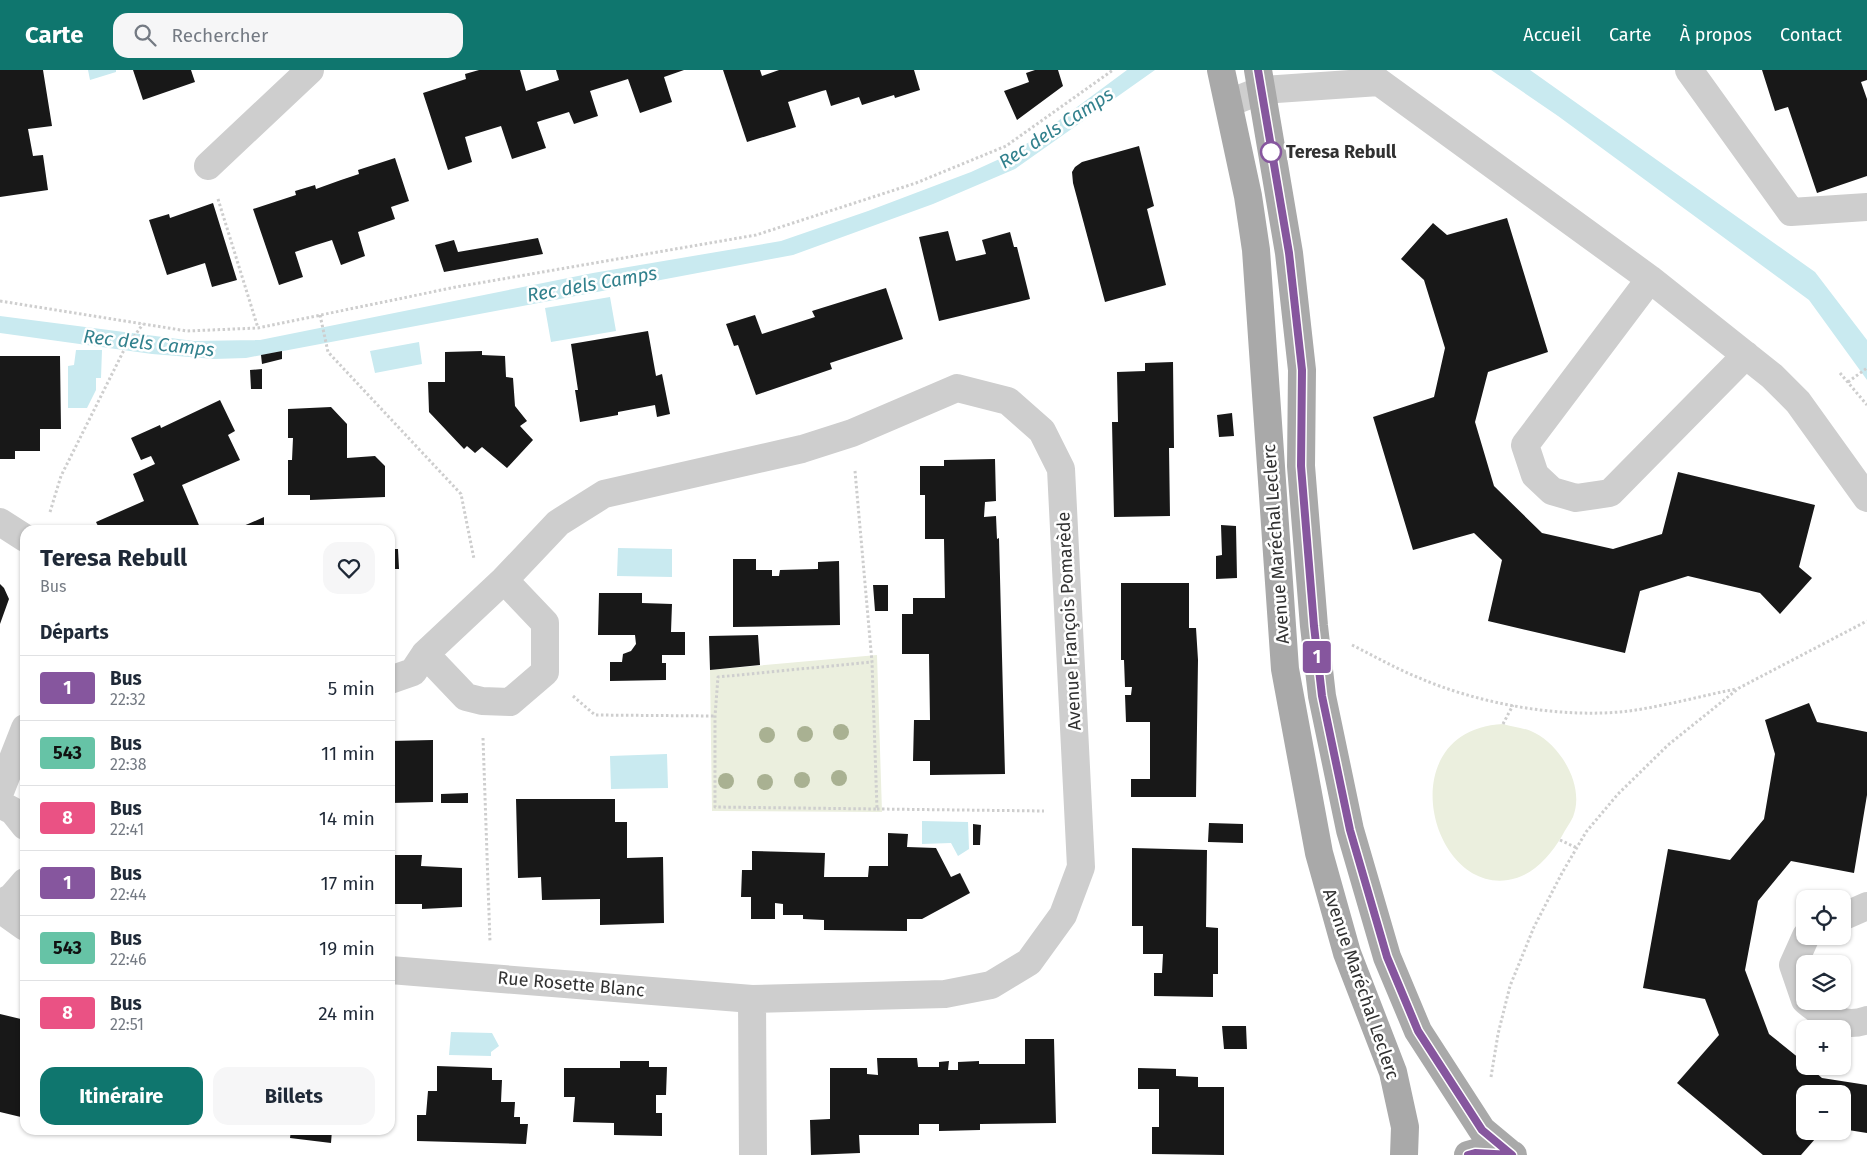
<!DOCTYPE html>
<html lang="fr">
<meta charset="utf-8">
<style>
:root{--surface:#fff;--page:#f6f6f7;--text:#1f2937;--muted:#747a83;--line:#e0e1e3;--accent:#0f766e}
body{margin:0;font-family:"Fira Sans",sans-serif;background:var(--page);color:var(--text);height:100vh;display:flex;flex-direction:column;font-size:19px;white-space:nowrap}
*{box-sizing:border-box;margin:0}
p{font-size:16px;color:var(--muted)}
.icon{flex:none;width:28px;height:28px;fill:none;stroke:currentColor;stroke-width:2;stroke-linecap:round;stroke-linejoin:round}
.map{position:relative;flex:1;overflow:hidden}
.sheet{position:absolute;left:20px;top:455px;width:375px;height:610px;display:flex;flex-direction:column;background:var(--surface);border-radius:15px;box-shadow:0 1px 4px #0004}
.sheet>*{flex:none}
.badge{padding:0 10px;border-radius:4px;font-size:18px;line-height:32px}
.controls{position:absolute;left:1796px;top:820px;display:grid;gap:10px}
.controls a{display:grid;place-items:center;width:55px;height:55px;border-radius:10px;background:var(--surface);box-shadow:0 1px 4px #0004;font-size:25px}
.map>.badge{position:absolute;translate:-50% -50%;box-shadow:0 0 0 2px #fff}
h2{padding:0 20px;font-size:19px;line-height:45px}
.round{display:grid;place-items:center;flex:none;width:52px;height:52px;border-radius:15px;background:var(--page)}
.headline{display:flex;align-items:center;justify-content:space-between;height:85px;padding:0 20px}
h1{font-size:24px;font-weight:700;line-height:38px}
.button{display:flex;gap:10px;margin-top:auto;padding:10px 20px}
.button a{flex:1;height:58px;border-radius:15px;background:var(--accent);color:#fff;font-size:20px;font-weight:700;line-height:58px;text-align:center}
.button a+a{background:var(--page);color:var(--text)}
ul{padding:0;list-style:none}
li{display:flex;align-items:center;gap:15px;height:65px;padding:0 20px;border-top:1px solid var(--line)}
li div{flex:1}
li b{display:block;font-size:19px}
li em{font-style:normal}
li .badge{min-width:55px;font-weight:700;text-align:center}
header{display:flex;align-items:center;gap:30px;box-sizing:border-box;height:70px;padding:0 25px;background:var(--accent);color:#fff}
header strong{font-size:24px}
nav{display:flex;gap:28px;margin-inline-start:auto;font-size:18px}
.search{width:350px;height:45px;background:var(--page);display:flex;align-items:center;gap:12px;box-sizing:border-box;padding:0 18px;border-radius:15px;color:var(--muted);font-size:19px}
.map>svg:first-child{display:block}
.green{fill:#ebefde}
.water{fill:#c9eaf0}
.building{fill:#181818}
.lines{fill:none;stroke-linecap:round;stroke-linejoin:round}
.path{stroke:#cecece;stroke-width:3;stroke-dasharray:2.5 2.5;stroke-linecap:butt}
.minor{stroke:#cecece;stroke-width:28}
.major{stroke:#a9a9a9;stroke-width:28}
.tree{fill:#a9b192}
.line-casing{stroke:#fff;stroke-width:11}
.line{stroke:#86569e;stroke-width:8}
.stop-dot{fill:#fff;stroke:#86569e;stroke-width:2.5}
.labels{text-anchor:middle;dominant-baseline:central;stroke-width:5;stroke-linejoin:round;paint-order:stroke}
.stop-label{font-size:18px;font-weight:bold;fill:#313131;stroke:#fff;text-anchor:start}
.street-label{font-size:18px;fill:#313131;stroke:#fff}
.water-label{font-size:19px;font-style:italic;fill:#32818d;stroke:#fff}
</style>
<header>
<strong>Carte</strong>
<div class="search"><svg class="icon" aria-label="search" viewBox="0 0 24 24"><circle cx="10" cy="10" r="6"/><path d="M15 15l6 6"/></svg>Rechercher</div>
<nav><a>Accueil</a><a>Carte</a><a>À propos</a><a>Contact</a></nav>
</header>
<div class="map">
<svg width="1867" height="1085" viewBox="0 0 1867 1085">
<rect width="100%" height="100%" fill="#fff"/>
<path class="green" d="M877 585 882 742 712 741 710 600Z
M1503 654C1513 657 1526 658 1535 663 1562 677 1585 717 1573 747 1570 753 1565 760 1562 766 1550 786 1532 807 1508 810 1429 822 1390 660 1503 654Z"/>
<path class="water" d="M88 0H116V2L90 10Z
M1127 0H1155L1015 99 933 134 793 185 246 288 214 289 152 284 0 263V246L194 271 260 270 593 203 781 171 868 141 971 102 1006 86 1031 71Z
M1491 0H1530L1815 202 1867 270V310L1809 230 1558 46Z
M610 227 616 261 551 272 545 238Z
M419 272 422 294 375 303 370 281Z
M76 280H102L101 308H96V320L87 338H68V296L74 295Z
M618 478 672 479V507L617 506Z
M667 684 668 718 611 719 610 686Z
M922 751 968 752 969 779 958 786 951 773 922 774Z
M451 962 492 963 499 976 491 982V986L449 985Z"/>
<path class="building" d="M0 0H43L52 56 28 59 33 86 43 85 48 120 0 127Z
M133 0H191L195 12 143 30Z
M479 0H520L526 21 559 10 556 0H684L664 7 672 32 640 43 628 9 590 21 598 46 574 54 569 42 537 52 546 78 512 89 501 56 465 67 472 92 448 100 423 23 466 9 465 4Z
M723 0H760L762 6 779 0H914L920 20 895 28 894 25 862 35 859 27 831 36 826 20 822 21 788 32 796 57 747 72Z
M1035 0H1058L1063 16 1017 50 1004 21 1029 12 1026 3Z
M1762 0H1867V10L1861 12 1867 29V106L1817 123 1788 37 1775 41Z
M1139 76 1154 136 1147 139 1166 215 1105 232 1073 113 1072 102 1075 97 1082 92Z
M395 88 409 131 391 137 395 149 358 162 365 186 341 195 332 170 316 175 295 182 303 207 279 215 253 139 296 125 295 121 315 115 316 119 341 110 359 104 358 100Z
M213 133 237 210 212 217 205 193 167 205 149 150 169 144 170 148Z
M1507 148 1548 282 1488 302 1475 352 1494 416 1542 463 1613 479 1662 464 1678 402 1815 435 1799 497 1812 508 1780 544 1760 523 1688 506 1640 521 1625 583 1488 551 1502 490 1474 463 1413 480 1373 347 1434 327 1445 278 1424 210 1401 189 1433 153 1447 165Z
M948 161 956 191 986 184 982 170 1010 162 1014 177H1017L1030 229 939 251 919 167Z
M538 168 543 184 444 202 435 175 454 170 458 182Z
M886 218 903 269 830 293 832 299 756 325 738 275 734 276 726 254 755 245 762 264 815 247 812 241Z
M648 261 656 306 662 304 670 344 657 347 655 335 618 342V345L580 352 575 320H578L571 274Z
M282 281V289L262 294 261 285Z
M482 281V285L505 286 506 307 513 308 515 336 527 351 520 356 533 370 507 398 482 377 475 383 467 376 464 379 429 342 428 312H445V282Z
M0 286H60L61 359H40V381H15V389H0Z
M1173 292 1174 378H1169L1170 446 1114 447 1112 352H1118L1117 302 1145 301V293Z
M262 299V319H251L250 300Z
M220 330 235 361 228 365 240 390 182 415 201 460H100L96 452 144 431 133 404 155 394 151 386 141 390 131 368 160 355 161 358Z
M331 337 347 354V388L375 386 385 396V427L310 430V425H288V390H292L293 368H288V339Z
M1232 343 1234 366 1219 367 1217 345Z
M995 389 996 431 985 432 984 447 996 446 997 469 999 468 1005 704 930 705V691H913L914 650H930L929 584H902V544H913V528H945L944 469H925V425H920V396H944V390Z
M264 447V460H233L248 454Z
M305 455H314V460H305Z
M1221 455 1236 456 1237 508 1216 509V486L1222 485Z
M390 479H398L399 499H390Z
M733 489H756V500H772V506H779L780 500 818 499V492L839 491 840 555 733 557Z
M1121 513H1189V558H1196L1198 590 1196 727H1131V709H1150V652H1126L1125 625H1131L1132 617H1125L1124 590H1121Z
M0 514 4 518 9 529 0 554Z
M873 515H888V541H875Z
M599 523H642V533L672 534 671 562H685V585H662V593H666V610L610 611V592H622L623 584 631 581 636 574 635 565H598Z
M758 565 760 595 710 600 709 566Z
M1809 633 1817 652 1867 662V725L1854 803 1791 791 1758 831 1745 900 1769 964 1805 993V996H1808L1822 1008 1867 1015V1063L1842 1059V1024H1805V1061H1822L1801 1085H1763L1677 1013 1719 965 1705 929 1643 918 1668 779 1730 790 1764 749 1775 684 1765 650Z
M433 670V732L390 733V671Z
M468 723V733H441V724Z
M516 729H615V752H627V788L663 787 664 853 600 855V829L542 830 541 807 518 808Z
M1209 753 1243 754V773L1208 772Z
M973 754 981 755 980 775H973Z
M888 763 908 764 907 777 936 778 951 807 960 803 970 823 922 849H907V861L824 860V850L803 849V845H783V834L775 833V849H751V827H741L742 800H752V781L825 783 824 807H868L869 796H888Z
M1132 778 1207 780 1206 857 1218 858V904H1213V927L1154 926V903H1162L1163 884H1143V856H1132Z
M390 785H422L421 796 462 798V837L422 839V834H390Z
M0 944 25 950V1048L0 1042Z
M1222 956H1246L1247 979H1224Z
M1025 969H1054L1056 1053 980 1054V1060L939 1061V1054H919V1065H859L860 1083 811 1085 810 1050 830 1049V998H867V1004L878 1005 877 988H917L918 997H939V992L949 991 948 1000H958V992L979 991V994H1025Z
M620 991H649V997H667L666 1025H656V1043H662V1066L614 1065V1053L573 1052 575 1027H564V998H620Z
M437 996 492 998V1010H502L501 1032H515L514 1047H520V1054H528L526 1074 417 1071V1045H426L428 1021H437Z
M1138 998 1176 999V1006L1198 1007V1017H1224V1085L1152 1084V1057H1159V1019H1138Z
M291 1060H332L331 1073 290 1068Z"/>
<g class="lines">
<path class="path" d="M218 129 258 258
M0 231 187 261 258 258 456 217 756 165 916 113 1006 76 1113 0
M320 245 328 282 461 424 474 489
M1840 303 1867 335
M1848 312 1867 298
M855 401 872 592 877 739 715 737V646L718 607 872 592
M50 442 61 406 123 282 143 254
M1352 575C1374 586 1395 598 1417 607 1479 634 1561 649 1629 641 1665 636 1701 626 1736 619
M573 626 595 645 715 646
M1503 654 1513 635
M483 668 490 872
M877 739 1044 741
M1560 770 1577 778
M1491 1007 1498 964 1510 916 1534 857 1562 803 1586 762 1618 724 1668 675 1739 618 1867 551"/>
<path class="minor" d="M1689 0 1791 142 1867 137
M1229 33 1262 20 1379 12 1650 209 1772 306 1798 332 1867 428
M208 96 310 0
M1650 209 1525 375 1535 405 1552 421 1576 428 1610 423 1746 285
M0 452 25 468
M425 584 466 627 482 631 510 632 545 602V553L504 510
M390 610 413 602 425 584 504 510 558 453 604 424 802 379 852 363 957 318 1008 331 1042 361 1061 399 1081 797 1063 845 1029 892 991 915 945 924 752 929 390 900
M0 722 25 658
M0 734 13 741 25 756
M0 834 12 827 25 812
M0 839 25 857
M1842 847 1867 836
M752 929 753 1085
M1805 930 1793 895 1806 866
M1806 931C1824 946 1843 959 1867 950"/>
<path class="major" d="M1221 0 1248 126 1256 180 1285 599 1319 783 1347 883 1393 1002 1405 1057 1404 1085
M1258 0 1289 183 1302 300 1301 396 1314 556 1322 626 1350 760 1387 887 1418 961 1482 1060 1512 1085
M1468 1085 1475 1083 1513 1085"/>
</g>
<g class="tree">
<circle cx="841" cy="662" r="8"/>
<circle cx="805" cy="664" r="8"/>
<circle cx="767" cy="665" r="8"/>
<circle cx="839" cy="708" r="8"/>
<circle cx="802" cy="710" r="8"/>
<circle cx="726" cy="711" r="8"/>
<circle cx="765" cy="712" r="8"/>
</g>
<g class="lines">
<g class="line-casing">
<path id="line" d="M1258 0 1289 183 1302 300 1301 396 1314 556 1322 626 1350 760 1387 887 1418 961 1482 1060 1512 1085 1475 1083 1468 1085"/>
</g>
<use href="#line" class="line"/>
</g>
<circle class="stop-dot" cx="1271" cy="82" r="10"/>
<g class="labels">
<g class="stop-label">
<text x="1286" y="82">Teresa Rebull</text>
</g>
<g class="street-label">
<text transform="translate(1276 474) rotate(-94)">Avenue Maréchal Leclerc</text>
<text transform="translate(1069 551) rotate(-93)">Avenue François Pomarède</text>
<text transform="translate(571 914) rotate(5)">Rue Rosette Blanc</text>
<text transform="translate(1361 914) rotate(71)">Avenue Maréchal Leclerc</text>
</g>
<g class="water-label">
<text transform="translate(1056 58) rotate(-33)">Rec dels Camps</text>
<text transform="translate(592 214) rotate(-10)">Rec dels Camps</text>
<text transform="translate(149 273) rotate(6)">Rec dels Camps</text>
</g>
</g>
</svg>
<div class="controls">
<a><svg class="icon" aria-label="locate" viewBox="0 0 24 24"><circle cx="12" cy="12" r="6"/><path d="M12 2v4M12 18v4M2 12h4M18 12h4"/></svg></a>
<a><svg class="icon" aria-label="layers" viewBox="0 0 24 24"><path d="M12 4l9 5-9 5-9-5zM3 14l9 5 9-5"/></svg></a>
<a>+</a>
<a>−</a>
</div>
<b class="badge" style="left:1317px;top:587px;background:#86569e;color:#fff">1</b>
<section class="sheet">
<div class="headline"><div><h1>Teresa Rebull</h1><p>Bus</p></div><a class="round"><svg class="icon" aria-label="heart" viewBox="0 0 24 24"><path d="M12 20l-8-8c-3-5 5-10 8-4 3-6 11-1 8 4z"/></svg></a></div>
<h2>Départs</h2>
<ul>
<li><span class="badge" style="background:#86569e;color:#fff">1</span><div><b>Bus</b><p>22:32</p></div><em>5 min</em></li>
<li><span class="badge" style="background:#66c3a6;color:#111">543</span><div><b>Bus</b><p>22:38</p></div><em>11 min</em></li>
<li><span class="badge" style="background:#ea5284;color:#fff">8</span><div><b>Bus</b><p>22:41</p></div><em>14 min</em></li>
<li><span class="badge" style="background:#86569e;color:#fff">1</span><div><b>Bus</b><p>22:44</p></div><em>17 min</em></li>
<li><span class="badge" style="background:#66c3a6;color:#111">543</span><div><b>Bus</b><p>22:46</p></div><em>19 min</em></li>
<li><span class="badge" style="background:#ea5284;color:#fff">8</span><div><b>Bus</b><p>22:51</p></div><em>24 min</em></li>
</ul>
<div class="button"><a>Itinéraire</a><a>Billets</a></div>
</section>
</div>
